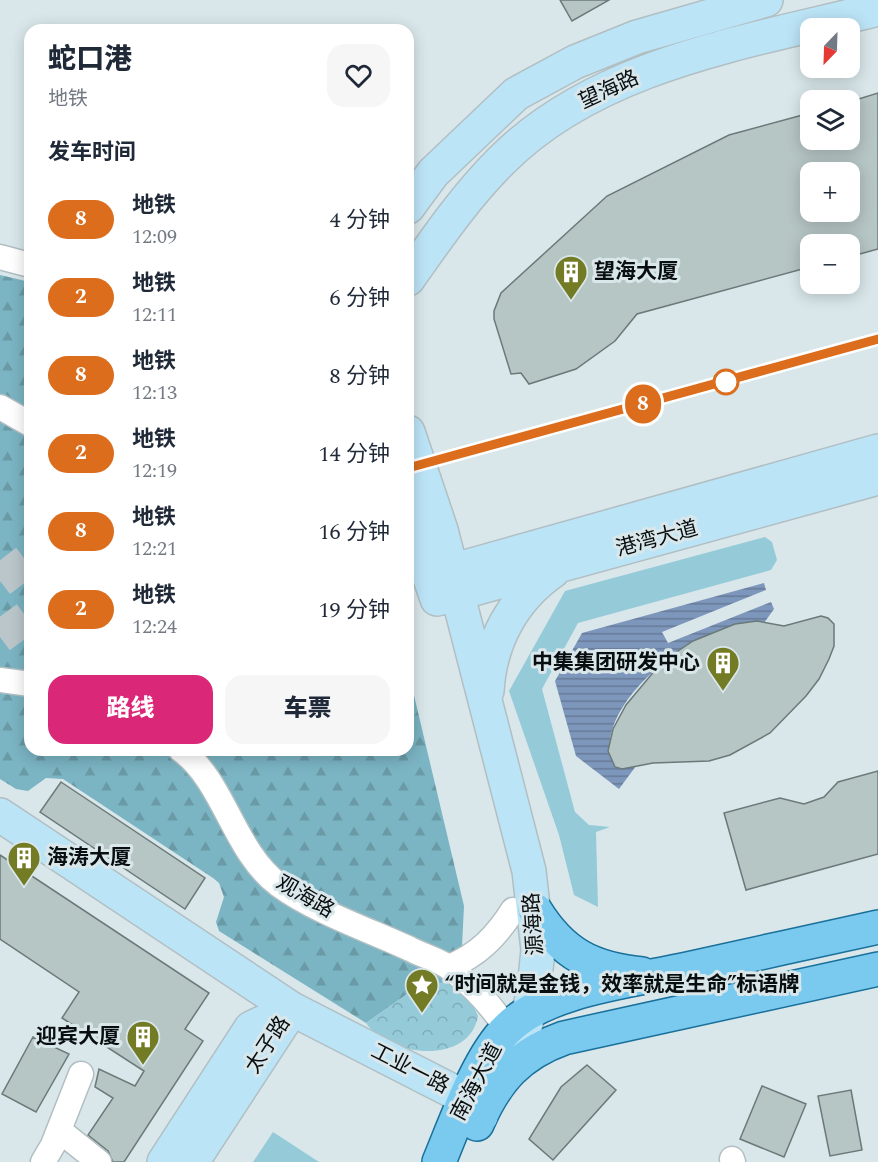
<!DOCTYPE html>
<html lang="zh">
<meta charset="utf-8">
<style>
:root{--surface:#fff;--page:#f6f6f7;--text:#1f2937;--muted:#747a83;--accent:#db2777}
body{margin:0;font-family:Spectral,"Noto Sans SC",serif;background:var(--page);color:var(--text);height:100vh;display:flex;flex-direction:column;font-size:22px;white-space:nowrap}
*{box-sizing:border-box;margin:0}
p{font-size:20px;color:var(--muted)}
.icon{flex:none;width:33px;height:33px;fill:none;stroke:currentColor;stroke-width:2;stroke-linecap:round;stroke-linejoin:round}
.map{position:relative;flex:1;overflow:hidden}
.details{position:absolute;left:24px;top:24px;width:390px;height:732px;display:flex;flex-direction:column;background:var(--surface);border-radius:18px;box-shadow:0 3px 15px #0003}
.details>*{flex:none}
.badge{padding:0 12px;border-radius:20px;font-size:21px;line-height:39px}
.needle{width:39px;rotate:203deg}
.tools{position:absolute;left:800px;top:18px;display:grid;gap:12px}
.tools a{display:grid;place-items:center;width:60px;height:60px;border-radius:12px;background:var(--surface);box-shadow:0 3px 15px #0003;font-size:30px}
.map>.badge{position:absolute;translate:-50% -50%;box-shadow:0 0 0 3px #fff}
h2{padding:0 24px;font-size:22px;line-height:54px}
.round{display:grid;place-items:center;flex:none;width:63px;height:63px;border-radius:18px;background:var(--page)}
.summary{display:flex;align-items:center;justify-content:space-between;height:102px;padding:0 24px}
h1{font-size:28px;font-weight:800;line-height:45px}
.cta{display:flex;gap:12px;margin-top:auto;padding:12px 24px}
.cta a{flex:1;height:69px;border-radius:18px;background:var(--accent);color:#fff;font-size:24px;font-weight:800;line-height:69px;text-align:center}
.cta a+a{background:var(--page);color:var(--text)}
ul{padding:0;list-style:none}
li{display:flex;align-items:center;gap:18px;height:78px;padding:0 24px}
li div{flex:1}
li b{display:block;font-size:22px}
li em{font-style:normal}
li .badge{min-width:66px;font-weight:700;text-align:center}
.map>svg:first-child{display:block}
.green{fill:#95cad8}
.forest{fill:url(#forest-firs)}
.park{fill:url(#park-crowns)}
.water{fill:url(#water-rules)}
.building{fill:#b6c6c5;stroke:#6b7979;stroke-width:1.5;fill-rule:evenodd}
.lines{fill:none;stroke-linecap:round;stroke-linejoin:round}
.primary-tunnel{stroke:#bac6ca;stroke-width:33;stroke-dasharray:33 16;stroke-linecap:butt}
.street-casing{stroke:#b1bfc3;stroke-width:27}
.secondary-casing{stroke:#b1bfc3;stroke-width:36}
.primary-casing{stroke:#19709a;stroke-width:36}
.street{stroke:#fff;stroke-width:24}
.secondary{stroke:#bce4f7;stroke-width:33}
.primary{stroke:#7ac9ef;stroke-width:33}
.line-casing{stroke:#fff;stroke-width:14}
.line{stroke:#db6d1c;stroke-width:9}
.stop-dot{fill:#fff;stroke:#db6d1c;stroke-width:3}
.labels{text-anchor:middle;dominant-baseline:central;stroke-width:6;stroke-linejoin:round;paint-order:stroke}
.street-label{font-size:21px;fill:#090e10;stroke:#d9e7eb}
.poi-label{font-size:21px;font-weight:bold;fill:#090e10;stroke:#d9e7eb;text-anchor:start}
</style>
<div class="map">
<svg width="878" height="1162" viewBox="0 0 878 1162">
<defs>
<pattern id="forest-firs" width="22" height="20" patternUnits="userSpaceOnUse" patternTransform="scale(1.5)"><rect width="22" height="20" fill="#7bb4c3"/><path d="M5 1l3.5 6h-7zM16 11l3.5 6h-7z" fill="#699aa6"/></pattern>
<pattern id="park-crowns" width="20" height="18" patternUnits="userSpaceOnUse" patternTransform="scale(1.5)"><rect width="20" height="18" fill="#95cad8"/><path d="M2 6a3 3 0 1 1 6 0M12 15a3 3 0 1 1 6 0" fill="none" stroke="#7facb8"/></pattern>
<pattern id="water-rules" width="6" height="5" patternUnits="userSpaceOnUse" patternTransform="scale(1.5)"><rect width="6" height="5" fill="#7d97bc"/><path d="M0 2.5h6" fill="none" stroke="#657a97"/></pattern>
</defs>
<rect width="100%" height="100%" fill="#d9e7eb"/>
<path class="green" d="M765 537 772 542 777 560 771 570 578 623 542 689 575 812 589 825 610 827 596 832 598 907 574 895 559 835 509 691 565 591Z
M273 1132 319 1162H253Z"/>
<path class="forest" d="M0 275 30 282V750H408V670L464 906 462 946 448 959 449 981 410 992 366 1023 219 931 216 922 224 897 219 883 213 878 63 779 46 778 28 791 16 789 0 779Z"/>
<path class="park" d="M449 981 468 994 478 1016C469 1066 389 1057 366 1023L410 992Z"/>
<path class="water" d="M764 583 766 590 662 632 668 643 771 602 774 609 764 623C707 613 583 708 615 767L623 769 636 766 619 789 576 756 555 681 582 633Z"/>
<path class="building" d="M560 0H609L572 21Z
M878 93V249L849 257V244H810V267L637 314 615 341 576 369 529 384 521 373 511 374 494 319V311L501 293 607 196 729 135 810 113V140H849V102ZM810 172H849V212H810Z
M821 616 828 618 834 624V646L829 659 819 679 806 696 770 733 730 755 709 761 653 763 622 769 615 767 608 751 613 729 626 705 656 669 675 653 693 641 735 624 757 621 784 626Z
M878 771V854L746 890 724 813 780 798 804 804 824 797 838 782Z
M61 782 205 878 185 909 40 812Z
M0 855 209 993 185 1029 203 1041 124 1162H113L108 1151 88 1135 113 1098 95 1087 99 1069 135 1086 144 1071 62 1018 79 992 0 939Z
M33 1037 69 1054 36 1112 2 1094Z
M587 1065 616 1090 553 1160 529 1139 561 1087Z
M762 1086 806 1104 784 1157 740 1139Z
M851 1090 862 1150 830 1156 818 1096Z"/>
<g class="lines">
<path class="primary-tunnel" d="M0 581 30 558
M0 637 30 615"/>
<g class="street-casing">
<path id="street" d="M0 257 30 265
M0 407 30 424
M0 680 30 684
M181 750C224 781 234 852 279 885 316 912 369 930 410 949 423 956 440 960 451 969 474 986 491 1005 507 1029
M449 967C478 955 496 937 513 910
M59 1130 99 1162
M732 1159 733 1162
M43 1162 53 1145 81 1074"/>
</g>
<g class="secondary-casing">
<path id="secondary" d="M408 207 433 173 516 94 575 62 637 37 766 0
M408 279C437 238 465 197 501 161 598 63 750 42 878 9
M408 432 441 530 529 871 538 950 534 989 517 1062
M408 514 437 599 878 478
M451 571 878 451
M487 691C490 641 513 599 553 571
M0 815 292 1009 466 1098 481 1116
M164 1162 251 1028 292 1009
M192 1162 292 1009"/>
</g>
<g class="primary-casing">
<path id="primary" d="M535 910C562 954 592 969 642 974
M477 1124C496 1080 519 1054 564 1038L878 969
M439 1162C455 1124 478 1057 507 1029 547 989 633 981 687 969 751 955 814 941 878 927"/>
</g>
<use href="#street" class="street"/>
<use href="#secondary" class="secondary"/>
<use href="#primary" class="primary"/>
</g>
<g class="lines">
<g class="line-casing">
<path id="line" d="M408 468 878 339"/>
</g>
<use href="#line" class="line"/>
</g>
<defs>
<g id="building-pin" transform="scale(1.725)"><path d="M0 17L-7.5 6A9.5 9.5 0 1 1 7.5 6Z" fill="#747b25" stroke="#d9e7eb"/><path d="M-4-6H4V6H1V3H-1V6H-4ZM-2.5-4.3h1.7v1.8h-1.7ZM.8-4.3h1.7v1.8H.8ZM-2.5-1h1.7V.8h-1.7ZM.8-1h1.7V.8H.8Z" fill="#fff"/></g>
<g id="sight-pin" transform="scale(1.725)"><path d="M0 17L-7.5 6A9.5 9.5 0 1 1 7.5 6Z" fill="#747b25" stroke="#d9e7eb"/><path d="M0-6L1.8-2.2L6-1.7L2.9 1.2L3.7 5.4L0 3.3L-3.7 5.4L-2.9 1.2L-6-1.7L-1.8-2.2Z" fill="#fff"/></g>
</defs>
<g fill-rule="evenodd">
<use href="#building-pin" x="571" y="272"/>
<use href="#building-pin" x="723" y="663"/>
<use href="#building-pin" x="24" y="858"/>
<use href="#sight-pin" x="422" y="985"/>
<use href="#building-pin" x="143" y="1037"/>
</g>
<circle class="stop-dot" cx="726" cy="382" r="12"/>
<g class="labels">
<g class="street-label">
<text transform="translate(609 90) rotate(-25)">望海路</text>
<text transform="translate(657 539) rotate(-15)">港湾大道</text>
<text transform="translate(305 897) rotate(30)">观海路</text>
<text transform="translate(534 924) rotate(-94)">源海路</text>
<text transform="translate(268 1045) rotate(-57)">太子路</text>
<text transform="translate(410 1069) rotate(27)">工业一路</text>
<text transform="translate(477 1082) rotate(-62)">南海大道</text>
</g>
<g class="poi-label">
<text x="594" y="272">望海大厦</text>
<text x="700" y="663" text-anchor="end">中集集团研发中心</text>
<text x="47" y="858">海涛大厦</text>
<text x="445" y="985">“时间就是金钱，效率就是生命”标语牌</text>
<text x="120" y="1037" text-anchor="end">迎宾大厦</text>
</g>
</g>
</svg>
<div class="tools">
<a><svg class="needle" viewBox="-14 -14 28 28"><path d="M0-13l5 13h-10z" fill="#e53935"/><path d="M0 13l5-13h-10z" fill="#747a83"/></svg></a>
<a><svg class="icon" aria-label="layers" viewBox="0 0 24 24"><path d="M12 4l9 5-9 5-9-5zM3 14l9 5 9-5"/></svg></a>
<a>+</a>
<a>−</a>
</div>
<b class="badge" style="left:643px;top:404px;background:#db6d1c;color:#fff">8</b>
<section class="details">
<div class="summary"><div><h1>蛇口港</h1><p>地铁</p></div><a class="round"><svg class="icon" aria-label="heart" viewBox="0 0 24 24"><path d="M12 20l-8-8c-3-5 5-10 8-4 3-6 11-1 8 4z"/></svg></a></div>
<h2>发车时间</h2>
<ul>
<li><span class="badge" style="background:#db6d1c;color:#fff">8</span><div><b>地铁</b><p>12:09</p></div><em>4 分钟</em></li>
<li><span class="badge" style="background:#db6d1c;color:#fff">2</span><div><b>地铁</b><p>12:11</p></div><em>6 分钟</em></li>
<li><span class="badge" style="background:#db6d1c;color:#fff">8</span><div><b>地铁</b><p>12:13</p></div><em>8 分钟</em></li>
<li><span class="badge" style="background:#db6d1c;color:#fff">2</span><div><b>地铁</b><p>12:19</p></div><em>14 分钟</em></li>
<li><span class="badge" style="background:#db6d1c;color:#fff">8</span><div><b>地铁</b><p>12:21</p></div><em>16 分钟</em></li>
<li><span class="badge" style="background:#db6d1c;color:#fff">2</span><div><b>地铁</b><p>12:24</p></div><em>19 分钟</em></li>
</ul>
<div class="cta"><a>路线</a><a>车票</a></div>
</section>
</div>
